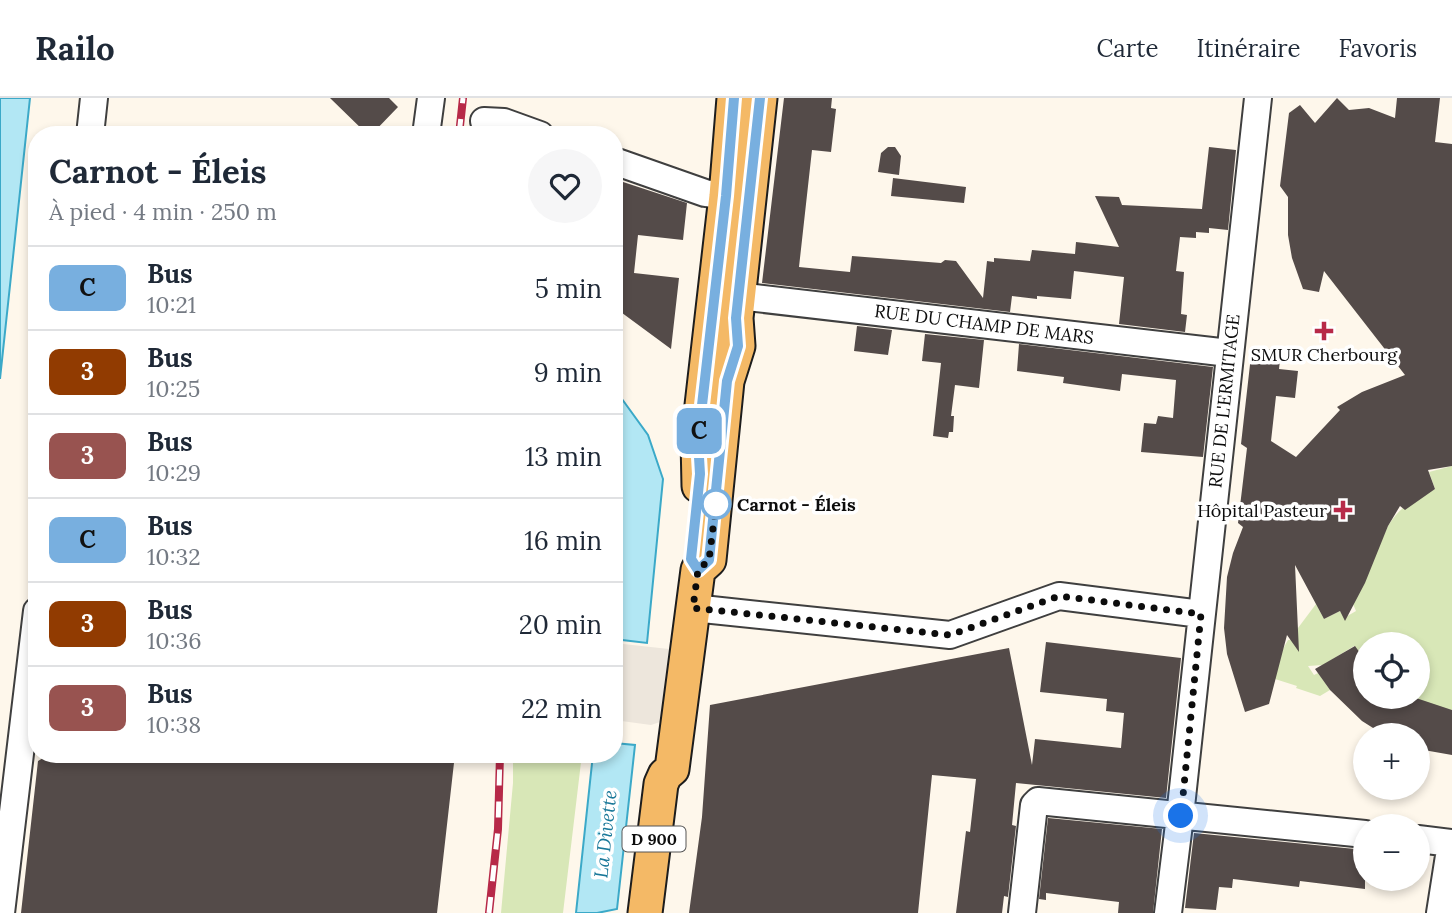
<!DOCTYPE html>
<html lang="fr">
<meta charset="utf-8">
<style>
:root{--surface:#fff;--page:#f6f6f7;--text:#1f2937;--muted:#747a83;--line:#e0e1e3}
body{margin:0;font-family:Lora,serif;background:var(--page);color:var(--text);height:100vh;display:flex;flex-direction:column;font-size:26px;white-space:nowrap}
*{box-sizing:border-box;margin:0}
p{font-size:23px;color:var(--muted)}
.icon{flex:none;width:38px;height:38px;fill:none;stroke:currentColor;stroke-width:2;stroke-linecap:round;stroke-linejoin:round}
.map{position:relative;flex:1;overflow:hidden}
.sheet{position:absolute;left:28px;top:28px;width:595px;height:637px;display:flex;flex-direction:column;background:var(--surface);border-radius:28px;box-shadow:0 4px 10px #0003}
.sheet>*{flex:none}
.badge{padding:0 14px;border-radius:10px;font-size:24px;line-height:46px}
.tools{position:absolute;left:1353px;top:534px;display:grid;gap:14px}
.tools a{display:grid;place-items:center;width:77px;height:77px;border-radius:50%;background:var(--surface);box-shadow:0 4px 10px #0003;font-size:35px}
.you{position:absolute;width:35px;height:35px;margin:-18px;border:5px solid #fff;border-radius:50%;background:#1a73e8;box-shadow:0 0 0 10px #1a73e833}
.map>.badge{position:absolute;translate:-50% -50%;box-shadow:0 0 0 4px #fff}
.round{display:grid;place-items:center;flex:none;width:74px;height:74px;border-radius:37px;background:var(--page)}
.headline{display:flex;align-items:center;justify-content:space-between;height:119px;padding:0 21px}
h1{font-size:33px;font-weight:800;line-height:52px}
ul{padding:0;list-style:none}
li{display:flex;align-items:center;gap:21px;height:84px;padding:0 21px;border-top:2px solid var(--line)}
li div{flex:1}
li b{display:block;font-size:26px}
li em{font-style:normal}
li .badge{min-width:77px;font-weight:700;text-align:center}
header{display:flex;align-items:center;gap:42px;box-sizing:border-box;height:98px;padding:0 35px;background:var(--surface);border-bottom:2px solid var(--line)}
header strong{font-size:33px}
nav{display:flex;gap:38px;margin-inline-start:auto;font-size:24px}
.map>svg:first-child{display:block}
.green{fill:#d8e7b7}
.plaza{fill:#ede6dc}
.water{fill:#b2e7f4;stroke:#3ba9c8;stroke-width:2}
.building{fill:#544b49}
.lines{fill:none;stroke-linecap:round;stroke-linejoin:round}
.minor-casing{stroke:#3f3f3f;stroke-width:30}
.major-casing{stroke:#1d1d1d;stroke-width:37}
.minor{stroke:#fff;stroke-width:26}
.major{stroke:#f4b966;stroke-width:33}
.rail-casing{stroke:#b72948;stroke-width:8}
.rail{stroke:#fff;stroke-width:5;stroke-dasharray:16;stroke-linecap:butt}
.line-casing{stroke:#fff;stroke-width:16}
.line{stroke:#78afdf;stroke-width:10}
.walk{stroke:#0c0c0c;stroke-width:7;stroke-dasharray:0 12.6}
.poi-dot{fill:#b72948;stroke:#fff;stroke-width:2.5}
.stop-dot{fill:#fff;stroke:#78afdf;stroke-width:3.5}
.labels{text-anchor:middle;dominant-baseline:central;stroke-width:7;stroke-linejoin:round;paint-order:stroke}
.shield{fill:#fff;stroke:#555;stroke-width:2}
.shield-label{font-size:16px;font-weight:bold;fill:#0c0c0c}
.street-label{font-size:18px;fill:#0c0c0c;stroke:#fff}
.poi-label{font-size:18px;fill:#0c0c0c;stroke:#fff}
.stop-label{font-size:18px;font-weight:bold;fill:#0c0c0c;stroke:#fff;text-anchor:start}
.water-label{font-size:19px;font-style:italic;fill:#1a7899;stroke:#fff}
</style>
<header>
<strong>Railo</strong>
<nav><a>Carte</a><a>Itinéraire</a><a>Favoris</a></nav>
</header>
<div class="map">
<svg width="1452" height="815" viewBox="0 0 1452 815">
<rect width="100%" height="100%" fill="#fef7eb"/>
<path class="green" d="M1452 368V612L1434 608 1410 599 1418 598V546H1365V562L1354 548 1323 567 1308 568 1314 577 1318 575 1330 592 1320 598 1296 590 1297 588 1275 581C1274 568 1281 554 1288 542L1298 541V530L1316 506 1324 521 1340 513 1344 520 1356 513 1353 506 1388 428C1401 407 1414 402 1435 391L1429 374Z
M513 656H582L563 815H501L513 685Z"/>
<path class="plaza" d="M614 545 669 551 660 624 651 627 614 622Z"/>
<path class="water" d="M0 0H30L0 281Z
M614 290 648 337 663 381 647 545 614 541V475L621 409 614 370Z
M614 645 635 647 617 811 597 815H576L593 656H614Z"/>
<path class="building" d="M330 0H389L398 9 371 37H368Z
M784 0H832L831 10 836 11 831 54 812 52 799 169 850 174 852 158 941 165 945 162 956 163 983 200 987 163 994 164V160L1030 163 1032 152 1075 156 1076 144 1119 149 1095 98 1119 99 1122 107 1202 111 1209 49 1236 52 1228 132 1209 130V135L1196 134V140L1180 139 1176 173 1184 174 1181 216 1187 217 1185 234 1119 226 1124 179 1074 173 1071 201 1037 198V201L1012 198 1010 214 762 185Z
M1337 0 1349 12 1369 10 1395 20 1397 0H1440L1435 44 1452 46V368L1428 372 1435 391 1405 412 1400 408 1388 428 1365 485 1345 523 1340 513 1324 521 1295 467 1299 554 1287 537 1269 606 1245 614 1227 556 1224 530 1227 479 1233 455 1243 429 1238 425 1247 350 1241 346 1252 249 1281 253 1279 271 1298 273 1295 300 1276 298 1271 343 1296 359 1340 312 1337 309 1362 294 1405 277 1324 173 1319 194 1303 191 1292 160 1288 137V99L1280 88 1289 15 1300 7 1315 25Z
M888 49H895L901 58 899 77 878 74 881 55Z
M893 80 966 89 964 105 891 98Z
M614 81 687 105 683 142 638 137 634 175 679 180 671 251 614 209Z
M857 228 892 232 888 257 854 253Z
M925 236 984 242 979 290 955 287 951 318H954L953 334H949L948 340 933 338 941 265 922 263Z
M1019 246 1213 269 1203 359 1141 354 1144 325 1156 326 1158 318 1173 320 1176 282 1122 276 1120 293 1063 285 1064 279 1017 273Z
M1046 544 1181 560 1166 700 1016 685 1012 727 1016 728 1008 799 1004 798 1002 815H956L966 733 970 734 976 681 932 677 918 815H689L702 719 710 607 1009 550 1032 667 1035 641 1121 650 1124 615 1106 613 1107 601 1040 594Z
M1355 548 1365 562V598H1410L1452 612V657L1418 651V637H1385L1381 635 1362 623 1330 592 1315 571Z
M50 656H455L437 815H21L38 663Z
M1048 720 1162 731 1153 815H1118L1119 804 1046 795V802L1039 801Z
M1194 735 1365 752V791L1300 783 1299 789 1233 781 1232 790 1219 789 1216 812 1185 810Z"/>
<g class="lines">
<g class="minor-casing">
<path id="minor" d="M484 23 504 24 540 37
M90 37 94 0
M426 37 431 0
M614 63 705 95 726 98
M738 198 1229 255
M693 510 950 537 1059 498 1201 516
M1418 741 1452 745
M1 815 37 513
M1022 815 1034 707 1038 703 1365 736
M1168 815 1180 718 1258 0
M1440 815 1451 745"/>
</g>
<g class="major-casing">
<path id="major" d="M699 388 698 342 726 98 734 0
M645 815 661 686 665 677 672 671 698 472 709 462 727 283 738 248 736 220 760 0"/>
</g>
<use href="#minor" class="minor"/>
<use href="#major" class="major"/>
<g class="rail-casing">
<path id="rail" d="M459 37 463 0
M489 815 498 731 500 656"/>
</g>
<use href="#rail" class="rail"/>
</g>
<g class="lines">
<g class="line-casing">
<path id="line" d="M734 0 726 98 698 342 700 376 691 461 698 472 709 462 727 283 738 248 736 220 760 0"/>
</g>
<use href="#line" class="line"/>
<path class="walk" d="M716 406 709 462 698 472 693 510 950 537 1059 498 1201 516 1181 718"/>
</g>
<g class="poi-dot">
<path d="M1320.5 222.5h7v7h7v7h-7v7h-7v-7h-7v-7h7z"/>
<path d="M1339.5 401.5h7v7h7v7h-7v7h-7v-7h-7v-7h7z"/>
</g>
<circle class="stop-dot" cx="716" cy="406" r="14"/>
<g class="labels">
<rect class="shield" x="622.5" y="728.5" width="63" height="25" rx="5"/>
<g class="shield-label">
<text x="654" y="741">D 900</text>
</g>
<g class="street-label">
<text transform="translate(984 226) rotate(7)">RUE DU CHAMP DE MARS</text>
<text transform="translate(1224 303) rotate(-84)">RUE DE L'ERMITAGE</text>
</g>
<g class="poi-label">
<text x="1324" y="256">SMUR Cherbourg</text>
<text x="1327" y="412" text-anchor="end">Hôpital Pasteur</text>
</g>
<g class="stop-label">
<text x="737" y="406">Carnot - Éleis</text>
</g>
<g class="water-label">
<text transform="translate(605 736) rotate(-84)">La Divette</text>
</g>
</g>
</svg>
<div class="tools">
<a><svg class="icon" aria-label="locate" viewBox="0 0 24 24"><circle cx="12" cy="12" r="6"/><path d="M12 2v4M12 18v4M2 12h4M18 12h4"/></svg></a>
<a>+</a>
<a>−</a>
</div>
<div class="you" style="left:1181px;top:718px"></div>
<b class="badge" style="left:699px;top:333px;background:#78afdf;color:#111">C</b>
<section class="sheet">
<div class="headline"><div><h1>Carnot - Éleis</h1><p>À pied · 4 min · 250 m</p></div><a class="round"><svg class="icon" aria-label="heart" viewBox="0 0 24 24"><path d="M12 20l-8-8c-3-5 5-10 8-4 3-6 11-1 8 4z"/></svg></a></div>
<ul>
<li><span class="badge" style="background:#78afdf;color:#111">C</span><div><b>Bus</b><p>10:21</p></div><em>5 min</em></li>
<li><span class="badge" style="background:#913b01;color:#fff">3</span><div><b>Bus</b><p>10:25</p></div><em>9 min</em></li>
<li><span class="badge" style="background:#985350;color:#fff">3</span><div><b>Bus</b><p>10:29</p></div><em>13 min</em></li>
<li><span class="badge" style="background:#78afdf;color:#111">C</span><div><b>Bus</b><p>10:32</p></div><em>16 min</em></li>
<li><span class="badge" style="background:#913b01;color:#fff">3</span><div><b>Bus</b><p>10:36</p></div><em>20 min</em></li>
<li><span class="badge" style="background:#985350;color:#fff">3</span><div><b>Bus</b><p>10:38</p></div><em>22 min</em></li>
</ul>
</section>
</div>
